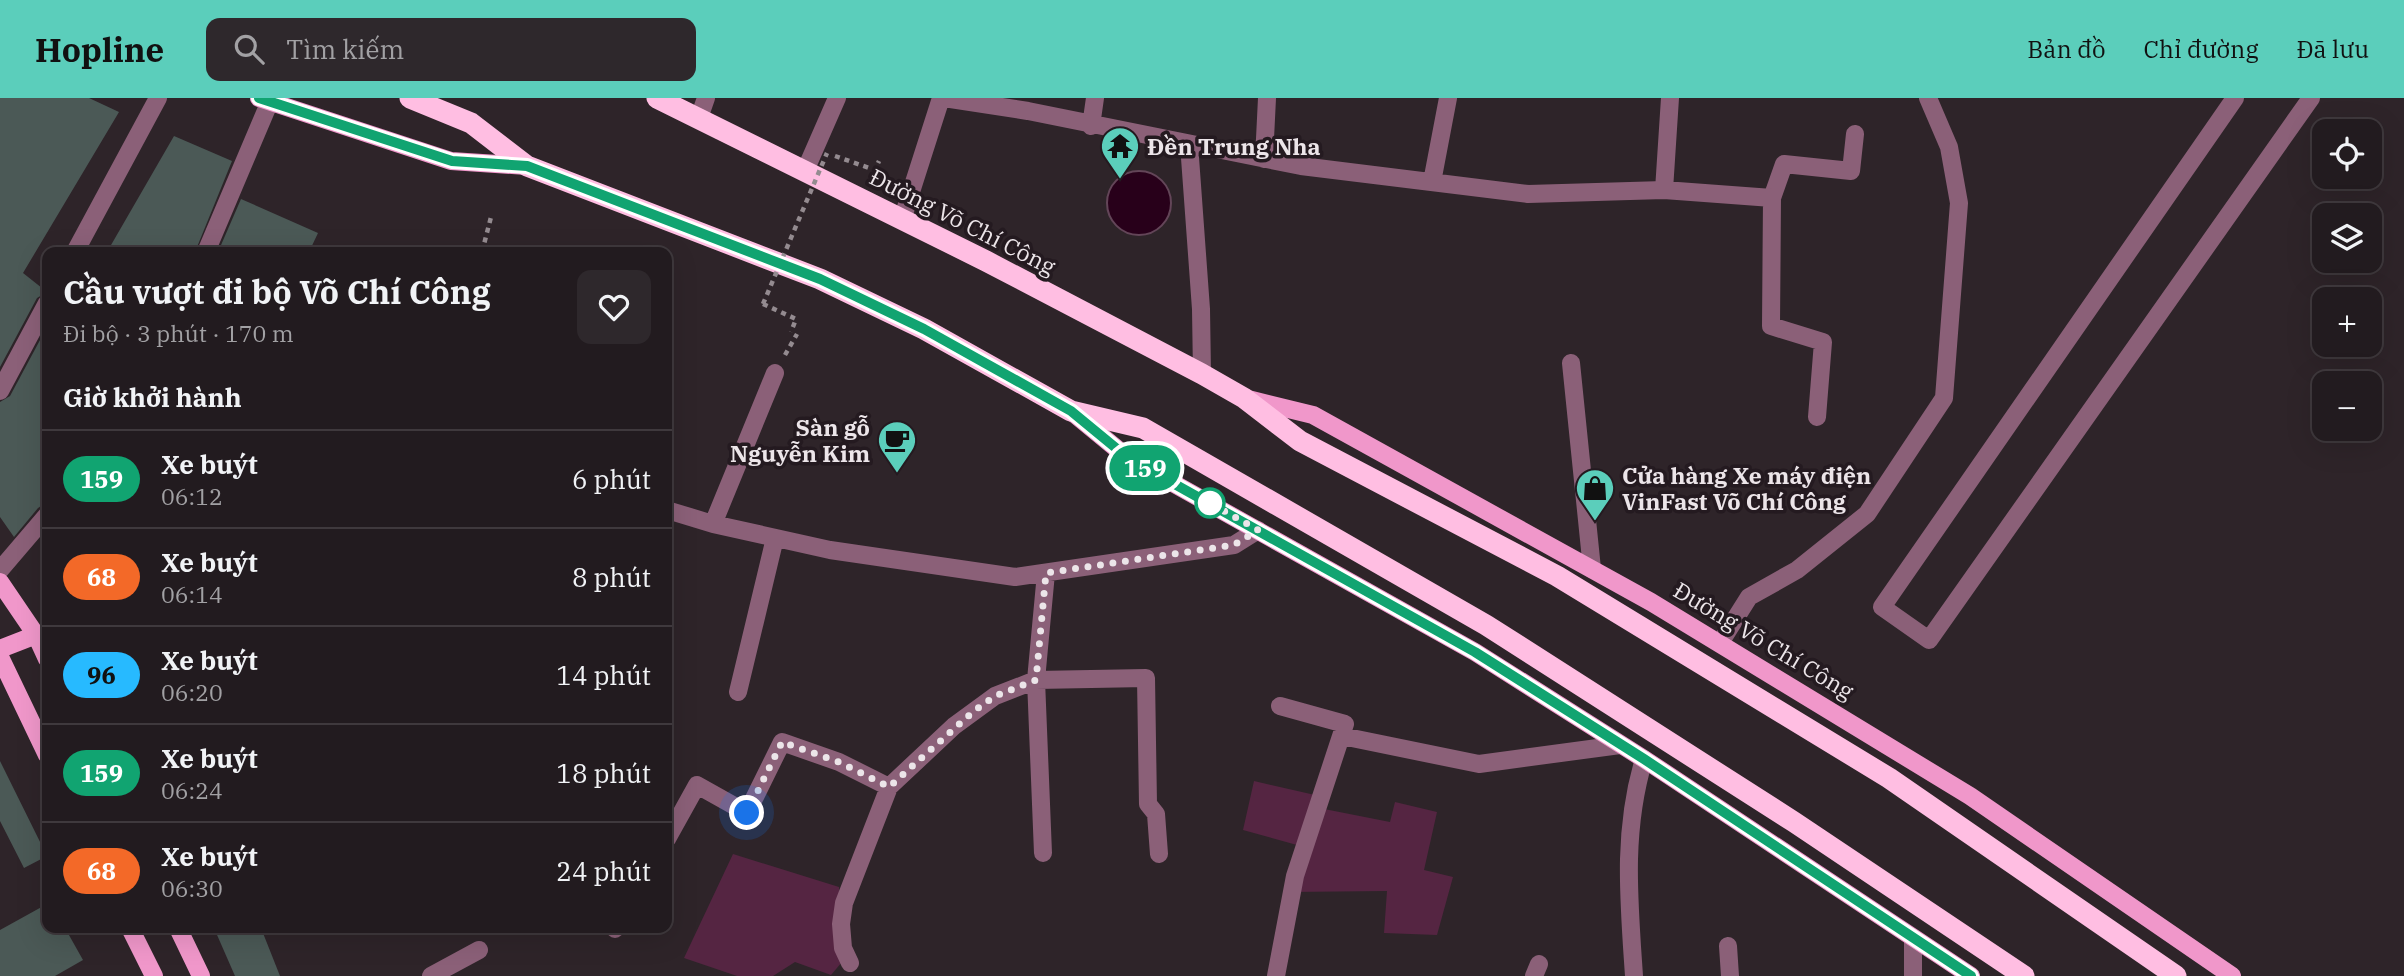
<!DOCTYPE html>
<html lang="vi">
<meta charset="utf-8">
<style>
:root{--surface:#221b1f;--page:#2e282c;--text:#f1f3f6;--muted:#a2a1a4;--line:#3f393d;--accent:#5bcebb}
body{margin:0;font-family:"IBM Plex Serif",serif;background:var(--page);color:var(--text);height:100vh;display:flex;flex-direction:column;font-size:26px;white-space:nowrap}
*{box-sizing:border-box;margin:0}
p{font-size:23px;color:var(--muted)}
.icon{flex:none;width:38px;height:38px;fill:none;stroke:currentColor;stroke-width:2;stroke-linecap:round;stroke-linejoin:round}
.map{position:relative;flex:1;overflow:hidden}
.sheet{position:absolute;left:42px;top:149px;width:630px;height:686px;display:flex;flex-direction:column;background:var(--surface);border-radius:14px;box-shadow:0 7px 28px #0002,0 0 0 2px var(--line)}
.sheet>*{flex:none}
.badge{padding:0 14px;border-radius:23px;font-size:24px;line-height:46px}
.fabs{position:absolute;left:2312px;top:21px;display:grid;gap:14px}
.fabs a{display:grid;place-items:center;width:70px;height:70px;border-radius:14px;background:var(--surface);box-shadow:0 7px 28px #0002,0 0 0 2px var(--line);font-size:35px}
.you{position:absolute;width:35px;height:35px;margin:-18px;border:5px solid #fff;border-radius:50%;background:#1a73e8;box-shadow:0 0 0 10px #1a73e833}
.map>.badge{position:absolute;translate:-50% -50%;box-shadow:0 0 0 4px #fff}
h2{padding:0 21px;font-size:26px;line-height:63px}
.round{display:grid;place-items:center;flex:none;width:74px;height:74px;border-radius:14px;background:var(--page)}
.overview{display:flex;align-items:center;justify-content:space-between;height:119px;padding:0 21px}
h1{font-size:33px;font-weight:700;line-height:52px}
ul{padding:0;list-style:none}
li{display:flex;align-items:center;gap:21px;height:98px;padding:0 21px;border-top:2px solid var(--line)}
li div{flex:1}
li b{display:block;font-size:26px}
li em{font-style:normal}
li .badge{min-width:77px;font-weight:700;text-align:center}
header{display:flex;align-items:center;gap:42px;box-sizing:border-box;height:98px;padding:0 35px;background:var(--accent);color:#111}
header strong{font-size:33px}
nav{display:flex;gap:38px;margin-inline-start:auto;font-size:24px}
.search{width:490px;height:63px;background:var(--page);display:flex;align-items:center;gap:18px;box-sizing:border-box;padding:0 24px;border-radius:14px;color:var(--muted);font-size:26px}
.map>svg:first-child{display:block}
.green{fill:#552542}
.water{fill:#28001a;stroke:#634558;stroke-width:2}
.building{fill:#4b5956}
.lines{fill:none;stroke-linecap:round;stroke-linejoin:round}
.path{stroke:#948b90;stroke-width:4.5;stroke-dasharray:5 5;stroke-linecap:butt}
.minor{stroke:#8b6078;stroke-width:18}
.major{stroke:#f097ca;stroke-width:18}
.highway{stroke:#ffbee2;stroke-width:21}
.path-bridge{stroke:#948b90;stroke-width:4.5;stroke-dasharray:5 5;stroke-linecap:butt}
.line-casing{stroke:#fff;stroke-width:16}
.line{stroke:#11a471;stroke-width:10}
.walk{stroke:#ece5e9;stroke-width:7;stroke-dasharray:0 12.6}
.stop-dot{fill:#fff;stroke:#11a471;stroke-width:3.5}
.labels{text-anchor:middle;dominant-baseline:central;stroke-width:7;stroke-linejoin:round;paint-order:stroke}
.poi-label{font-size:23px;font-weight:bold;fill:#ece5e9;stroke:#241a20;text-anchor:start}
.street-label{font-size:23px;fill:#ece5e9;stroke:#241a20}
</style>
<header>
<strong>Hopline</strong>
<div class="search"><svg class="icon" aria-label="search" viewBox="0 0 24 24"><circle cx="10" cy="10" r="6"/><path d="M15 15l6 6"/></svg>Tìm kiếm</div>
<nav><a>Bản đồ</a><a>Chỉ đường</a><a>Đã lưu</a></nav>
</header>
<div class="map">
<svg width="2404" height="878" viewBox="0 0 2404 878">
<rect width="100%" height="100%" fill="#2e2429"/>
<path class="green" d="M1254 683 1315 697 1314 709 1390 724 1395 704 1437 714 1424 772 1453 779 1437 837 1384 835 1387 793 1287 794 1297 747 1243 732Z
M733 756 839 789V840L842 864 831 877 795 864 773 878H737L684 860Z"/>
<path class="water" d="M1107 105a32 32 0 1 1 64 0a32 32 0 1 1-64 0Z"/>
<path class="building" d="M0 0H89L119 14 23 175 47 194 37 200 0 269Z
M174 38 232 63 195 154H107Z
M241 101 318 135 309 154H218Z
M47 229V404L38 410 14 439 0 419V304L10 298Z
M0 663 47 758 24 770 0 723Z
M47 806V830H65L83 862 55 878H0V832Z
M214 830H261L280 878H235Z"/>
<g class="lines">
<path class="path" d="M835 58 875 72 879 63
M482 154 491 119
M763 206 796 221 791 234
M785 257 797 236"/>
<path class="minor" d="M944 0 1028 13 1301 68 1528 96 1664 92 1772 100 1771 228 1823 244 1817 319
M2235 0 1882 509 1929 542 2311 0
M699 20 706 0
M1091 28 1095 0
M1189 46 1201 211 1202 276
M1264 61 1267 0
M805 73 837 0
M1432 84 1448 0
M1664 92 1670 0
M1772 100 1784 66 1851 73 1855 36
M902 122 941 0
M75 154 158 0
M206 154 270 3
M1571 265 1592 471
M0 293 47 205
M667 412 713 426 830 452 1015 479 1234 447 1258 432
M713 426 775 275
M0 472 47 417
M1720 545 1749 499 1797 472 1867 416 1944 300 1959 105 1949 49 1928 0
M738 594 775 440
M1342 638 1479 666 1620 647
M667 741 697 687 747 715 782 644 839 664 889 689
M1043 755 1036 582 1046 475
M615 831 616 830
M1913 840V878
M1728 848 1730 878
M850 865 843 850 841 826 844 805 889 689 954 628 995 598 1036 582 1146 580 1148 706 1156 716 1159 756
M431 878 479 852
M1276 878 1295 778 1345 626 1280 608
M1534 878 1539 866
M1634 878C1629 803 1622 734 1644 661"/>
<path class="major" d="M259 0 451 63 527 68
M1248 301 1313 317 1651 504 1970 698 2232 878
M1071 313 1128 360 1475 554 1644 661 1971 878
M0 484 36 537 47 561
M0 551 36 537
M0 559 47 657
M130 830 154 878
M178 830 201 878"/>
<path class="highway" d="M410 0 471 25 527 68 820 181 924 231 1071 313 1143 330 1486 527 1794 724 2024 878
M657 0 986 163 1202 276 1244 300 1300 343 1557 478 1889 680 2176 878"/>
<path class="path-bridge" d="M763 206 827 55"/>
</g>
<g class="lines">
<g class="line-casing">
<path id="line" d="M259 0 452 63 527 68 820 181 924 231 1071 313 1128 360 1475 554 1644 661 1971 878"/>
</g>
<use href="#line" class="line"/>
<path class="walk" d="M747 715 782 644 839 664 889 689 974 613 995 598 1036 582 1046 475 1234 447 1258 432 1210 405"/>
</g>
<defs>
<g id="temple-pin" transform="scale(2.0125)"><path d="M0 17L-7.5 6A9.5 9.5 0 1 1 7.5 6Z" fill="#5bcebb" stroke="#241a20"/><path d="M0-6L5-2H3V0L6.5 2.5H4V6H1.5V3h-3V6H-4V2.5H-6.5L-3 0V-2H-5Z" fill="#111"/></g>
<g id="cafe-pin" transform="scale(2.0125)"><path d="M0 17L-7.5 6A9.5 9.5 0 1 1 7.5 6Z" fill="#5bcebb" stroke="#241a20"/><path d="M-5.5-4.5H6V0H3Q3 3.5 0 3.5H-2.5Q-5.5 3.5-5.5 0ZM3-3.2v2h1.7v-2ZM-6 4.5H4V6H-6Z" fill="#111"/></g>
<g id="shop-pin" transform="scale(2.0125)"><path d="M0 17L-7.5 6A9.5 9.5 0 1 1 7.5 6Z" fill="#5bcebb" stroke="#241a20"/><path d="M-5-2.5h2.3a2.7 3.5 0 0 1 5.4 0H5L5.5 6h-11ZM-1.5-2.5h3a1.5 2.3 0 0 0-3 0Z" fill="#111"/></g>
</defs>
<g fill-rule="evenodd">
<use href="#temple-pin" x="1120" y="48"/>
<use href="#cafe-pin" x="897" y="342"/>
<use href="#shop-pin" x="1595" y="390"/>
</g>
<circle class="stop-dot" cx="1210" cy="405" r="14"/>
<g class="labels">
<g class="poi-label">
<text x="1147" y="48">Đền Trung Nha</text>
<text x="870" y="329" text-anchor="end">Sàn gỗ<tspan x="870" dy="26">Nguyễn Kim</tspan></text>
<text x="1622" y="377">Cửa hàng Xe máy điện<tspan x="1622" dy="26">VinFast Võ Chí Công</tspan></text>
</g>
<g class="street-label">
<text transform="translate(963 123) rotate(27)">Đường Võ Chí Công</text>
<text transform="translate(1764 542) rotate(31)">Đường Võ Chí Công</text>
</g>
</g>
</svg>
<div class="fabs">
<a><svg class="icon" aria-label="locate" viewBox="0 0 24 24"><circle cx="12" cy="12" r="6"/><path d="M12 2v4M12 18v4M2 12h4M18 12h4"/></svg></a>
<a><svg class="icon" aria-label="layers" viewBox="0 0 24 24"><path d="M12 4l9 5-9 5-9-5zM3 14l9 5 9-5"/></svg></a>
<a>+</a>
<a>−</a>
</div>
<div class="you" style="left:747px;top:715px"></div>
<b class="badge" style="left:1145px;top:370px;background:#11a471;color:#fff">159</b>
<section class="sheet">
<div class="overview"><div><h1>Cầu vượt đi bộ Võ Chí Công</h1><p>Đi bộ · 3 phút · 170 m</p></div><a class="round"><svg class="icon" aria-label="heart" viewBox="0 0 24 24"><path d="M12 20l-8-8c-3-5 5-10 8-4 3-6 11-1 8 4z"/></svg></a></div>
<h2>Giờ khởi hành</h2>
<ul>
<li><span class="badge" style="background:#11a471;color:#fff">159</span><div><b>Xe buýt</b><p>06:12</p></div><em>6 phút</em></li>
<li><span class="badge" style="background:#f36928;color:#fff">68</span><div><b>Xe buýt</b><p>06:14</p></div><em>8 phút</em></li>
<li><span class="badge" style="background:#27baff;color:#111">96</span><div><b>Xe buýt</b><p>06:20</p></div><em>14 phút</em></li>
<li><span class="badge" style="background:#11a471;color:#fff">159</span><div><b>Xe buýt</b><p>06:24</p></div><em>18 phút</em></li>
<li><span class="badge" style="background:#f36928;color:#fff">68</span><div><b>Xe buýt</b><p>06:30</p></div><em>24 phút</em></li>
</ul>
</section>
</div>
